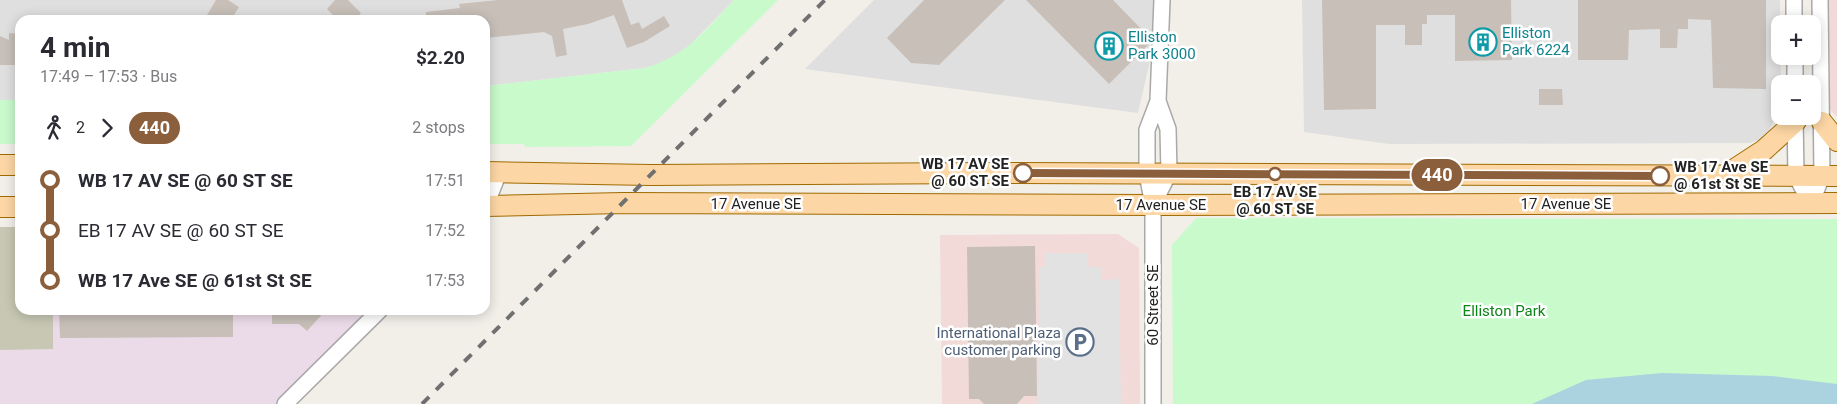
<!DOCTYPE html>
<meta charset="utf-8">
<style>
:root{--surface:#fff;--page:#f2f2f3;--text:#2b2b33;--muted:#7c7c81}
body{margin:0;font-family:Roboto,sans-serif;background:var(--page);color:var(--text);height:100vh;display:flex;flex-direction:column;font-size:19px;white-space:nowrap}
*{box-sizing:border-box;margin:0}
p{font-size:16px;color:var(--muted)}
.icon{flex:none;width:28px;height:28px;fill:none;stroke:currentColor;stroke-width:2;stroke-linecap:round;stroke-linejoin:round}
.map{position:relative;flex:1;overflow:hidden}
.drawer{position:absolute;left:15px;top:15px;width:475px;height:300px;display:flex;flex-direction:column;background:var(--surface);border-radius:15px;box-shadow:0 2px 12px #0003}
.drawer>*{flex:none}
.badge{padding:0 10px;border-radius:16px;font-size:18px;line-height:32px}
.controls{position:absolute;left:1771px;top:15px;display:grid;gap:10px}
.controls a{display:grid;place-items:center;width:50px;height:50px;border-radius:10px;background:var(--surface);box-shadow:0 2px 12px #0003;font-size:25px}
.map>.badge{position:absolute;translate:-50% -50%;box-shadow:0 0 0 2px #fff}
.legs{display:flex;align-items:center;gap:8px;height:55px;padding:0 25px;font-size:16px}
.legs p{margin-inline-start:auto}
.headline{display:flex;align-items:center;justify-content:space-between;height:85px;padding:0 25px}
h1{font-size:28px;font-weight:700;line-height:38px}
ul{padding:0 25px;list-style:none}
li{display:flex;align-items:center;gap:18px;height:50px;font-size:19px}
li i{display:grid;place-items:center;width:8px;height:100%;margin:0 6px;background:currentColor}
li i::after{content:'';width:12px;height:12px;margin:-6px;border:4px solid;border-radius:50%;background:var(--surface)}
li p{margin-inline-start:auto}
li:first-child i{background:linear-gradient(#0000 50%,currentColor 0)}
li:last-child i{background:linear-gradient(currentColor 50%,#0000 0)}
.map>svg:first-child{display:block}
.residential{fill:#e0dfdf}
.commercial{fill:#f2dad9}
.industrial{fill:#ebdbe8}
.construction{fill:#c7c7b4}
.park{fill:#c8facc}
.parking{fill:#e2e2e2}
.water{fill:#aad3df}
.building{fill:#c7bfb8}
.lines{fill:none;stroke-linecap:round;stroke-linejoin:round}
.minor-casing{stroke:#a9a9a9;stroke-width:18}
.major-casing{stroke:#a06b00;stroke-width:22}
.minor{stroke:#fff;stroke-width:15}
.major{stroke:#fcd6a4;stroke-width:20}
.rail{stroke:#707070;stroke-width:4;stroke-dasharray:10 10;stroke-linecap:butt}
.line-1-casing{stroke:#fff;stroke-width:11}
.line-1{stroke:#8b5e3c;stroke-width:8}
.stop-1-dot{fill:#fff;stroke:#8b5e3c;stroke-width:2.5}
.labels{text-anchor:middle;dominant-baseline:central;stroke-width:5;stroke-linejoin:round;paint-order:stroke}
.culture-label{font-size:15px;fill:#0d838f;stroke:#fff;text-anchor:start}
.stop-label{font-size:15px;font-weight:bold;fill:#222;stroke:#fff;text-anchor:end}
.street-label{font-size:15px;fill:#222;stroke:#fff}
.park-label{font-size:15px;fill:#0c8416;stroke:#fff}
.service-label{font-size:15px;fill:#4e5e75;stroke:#fff;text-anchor:end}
</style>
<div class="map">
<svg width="1837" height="404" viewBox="0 0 1837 404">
<rect width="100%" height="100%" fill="#f2efe9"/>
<path class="residential" d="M0 0H734L684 51 665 62 645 68 485 86V20H20V100H0Z
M874 0H1153L1155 39 1138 113 805 69Z
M1302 0H1780L1781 84 1778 114 1768 132 1759 140 1749 143 1389 144 1304 132Z"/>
<path class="commercial" d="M1829 0H1837V117L1830 110Z
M1118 234 1139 248 1140 404H942L940 235Z"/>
<path class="industrial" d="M0 227H20V310H380L285 404H0Z"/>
<path class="construction" d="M0 227H20V310H53V349L0 350Z"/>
<path class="park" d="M734 0H778L631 146 525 147 524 144H485V86L645 68C688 55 704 31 734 0Z
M0 100H20V144H0Z
M1196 218 1837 219V404H1173L1172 245Z"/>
<path class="parking" d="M1045 253H1088V267H1102V280L1119 279 1121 404H1038L1039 267H1045Z"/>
<path class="water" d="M1662 373 1772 376 1837 384V404H1532L1586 380Z"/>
<path class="building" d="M216 0H228L239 7 231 20H204Z
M335 0H348L361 13 355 20H338L327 9Z
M498 0H622L631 25 639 22 642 29 664 16 670 26 644 42 627 48 614 15 588 24 563 29 567 55 556 57 552 36 544 32 485 38V20H426V12L460 8 459 4Z
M924 0H1005L939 65 911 63 887 38Z
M1026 0H1113L1151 39V42L1109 84Z
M1322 0H1511L1512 60 1455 61V15H1427V24H1422V45H1405V25H1376V109L1324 110Z
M1578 0H1766V89L1713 88 1711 20 1688 19V29H1678L1677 48H1660V29L1629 30 1628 60H1578Z
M9 33 20 34 18 65H0V36L9 40Z
M1539 89H1562L1563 105H1539Z
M1035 246 1037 396H1024L1017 404H984L979 399H969L967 247Z
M59 310H233V337L60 338Z
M272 310H326L307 331 299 324H272Z"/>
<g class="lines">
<g class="minor-casing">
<path id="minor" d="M1794 0V24
M1795 56V84
M1795 116 1796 176 1811 204
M1811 204 1822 176 1820 0
M1153 205 1169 173 1168 129 1158 101
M485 208 499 172
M285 404 380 310
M1153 404V205L1147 174V130L1158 101 1162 0"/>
</g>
<g class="major-casing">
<path id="major" d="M1822 122 1837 141
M0 165H20
M485 172 651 175 987 173 1837 176
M1724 176 1764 150 1796 121
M485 206 623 203 1153 205 1837 203
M0 207H20"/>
</g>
<use href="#minor" class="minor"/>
<use href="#major" class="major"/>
<path class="rail" d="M422 404 825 0"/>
</g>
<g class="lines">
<g class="line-1-casing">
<path id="line-1" d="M1023 173 1660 176"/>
</g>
<use href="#line-1" class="line-1"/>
</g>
<defs>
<g id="building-ring" transform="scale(1.4375)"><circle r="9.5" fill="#fff" stroke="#0f9aa8" stroke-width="1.5"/><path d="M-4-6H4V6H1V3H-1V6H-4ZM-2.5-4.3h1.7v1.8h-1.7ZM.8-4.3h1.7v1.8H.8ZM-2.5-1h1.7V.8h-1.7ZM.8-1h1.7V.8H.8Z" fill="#0f9aa8"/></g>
<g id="parking-ring" transform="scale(1.4375)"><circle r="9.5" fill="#fff" stroke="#5c6f8a" stroke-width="1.5"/><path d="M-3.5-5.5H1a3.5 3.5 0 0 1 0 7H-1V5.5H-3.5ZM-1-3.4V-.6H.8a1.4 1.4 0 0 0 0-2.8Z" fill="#5c6f8a"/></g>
</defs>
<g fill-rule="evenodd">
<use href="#building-ring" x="1483" y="42"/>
<use href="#building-ring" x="1109" y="46"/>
<use href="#parking-ring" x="1080" y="342"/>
</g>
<g class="stop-1-dot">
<circle cx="1023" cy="173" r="9"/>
<circle cx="1275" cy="174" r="6"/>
<circle cx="1660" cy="176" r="9"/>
</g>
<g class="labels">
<g class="culture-label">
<text x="1502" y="33">Elliston<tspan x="1502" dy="17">Park 6224</tspan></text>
<text x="1128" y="37">Elliston<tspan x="1128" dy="17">Park 3000</tspan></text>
</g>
<g class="stop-label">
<text x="1009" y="164">WB 17 AV SE<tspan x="1009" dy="17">@ 60 ST SE</tspan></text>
<text x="1674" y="167" text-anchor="start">WB 17 Ave SE<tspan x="1674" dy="17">@ 61st St SE</tspan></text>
<text x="1275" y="192" text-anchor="middle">EB 17 AV SE<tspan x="1275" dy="17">@ 60 ST SE</tspan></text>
</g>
<g class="street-label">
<text x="756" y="204">17 Avenue SE</text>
<text x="1566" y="204">17 Avenue SE</text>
<text x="1161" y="205">17 Avenue SE</text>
<text transform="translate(1153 305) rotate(-90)">60 Street SE</text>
</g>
<g class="park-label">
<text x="1504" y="311">Elliston Park</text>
</g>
<g class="service-label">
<text x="1061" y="333">International Plaza<tspan x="1061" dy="17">customer parking</tspan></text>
</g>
</g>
</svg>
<div class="controls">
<a>+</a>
<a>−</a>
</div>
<b class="badge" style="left:1437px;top:175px;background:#8b5e3c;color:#fff">440</b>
<section class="drawer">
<div class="headline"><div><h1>4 min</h1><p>17:49 – 17:53 · Bus</p></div><b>$2.20</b></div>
<div class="legs"><svg class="icon" aria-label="walk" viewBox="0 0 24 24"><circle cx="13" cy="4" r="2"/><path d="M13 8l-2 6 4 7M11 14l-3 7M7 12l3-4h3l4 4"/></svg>2<svg class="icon" aria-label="forward" viewBox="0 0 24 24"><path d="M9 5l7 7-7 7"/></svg><b class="badge" style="background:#8b5e3c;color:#fff">440</b><p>2 stops</p></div>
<ul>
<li><i style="color:#8b5e3c"></i><b>WB 17 AV SE @ 60 ST SE</b><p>17:51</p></li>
<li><i style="color:#8b5e3c"></i><span>EB 17 AV SE @ 60 ST SE</span><p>17:52</p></li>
<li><i style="color:#8b5e3c"></i><b>WB 17 Ave SE @ 61st St SE</b><p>17:53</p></li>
</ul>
</section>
</div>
